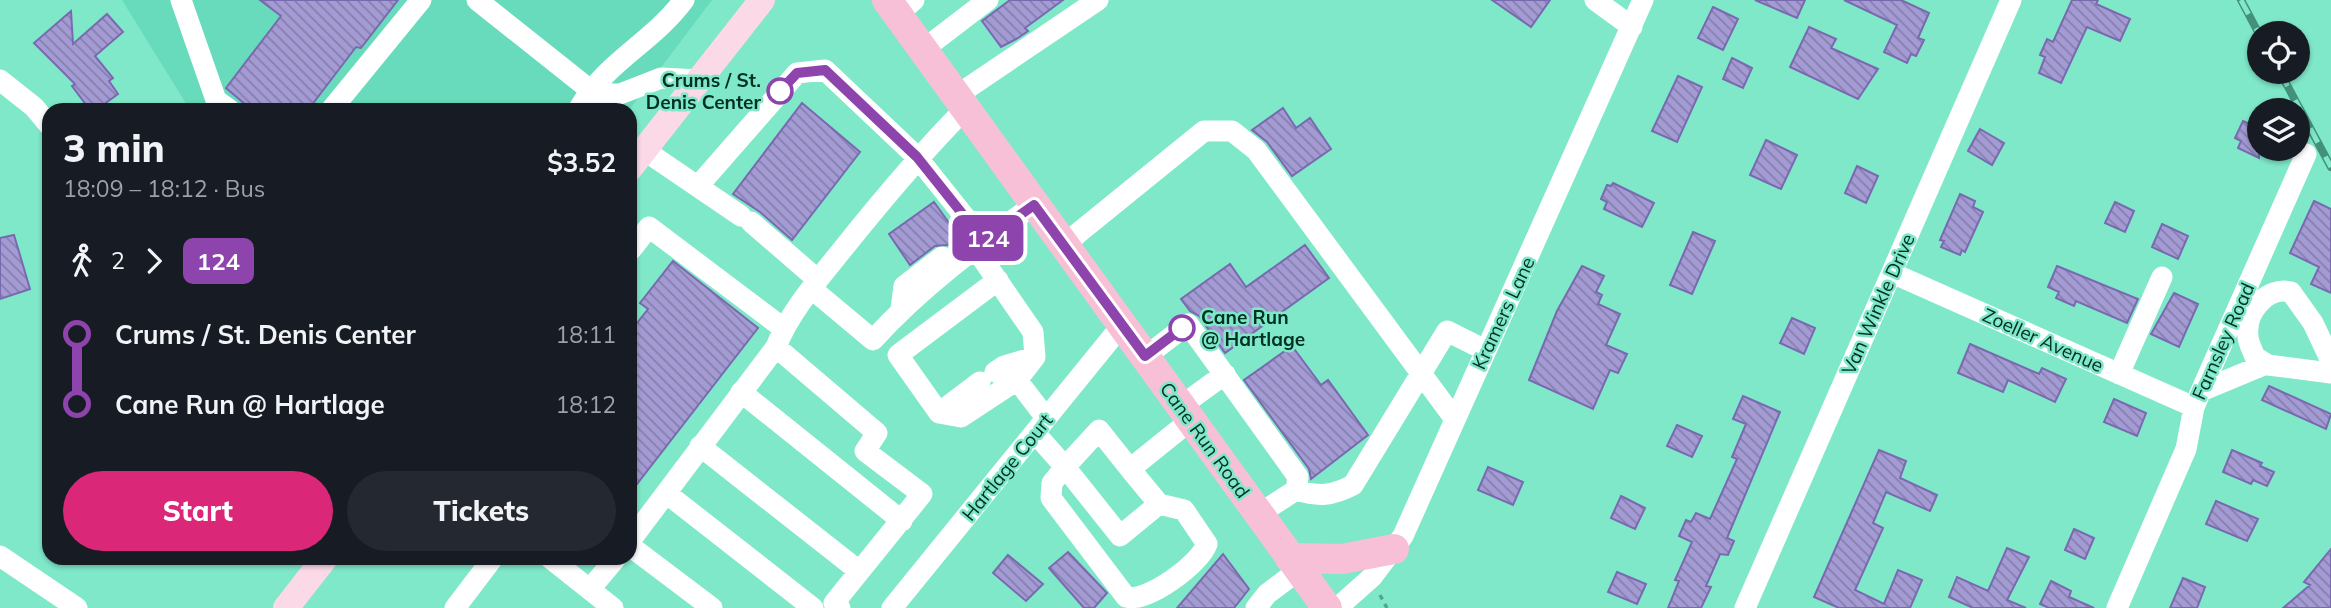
<!DOCTYPE html>
<meta charset="utf-8">
<style>
:root{--surface:#171b24;--page:#242831;--text:#f1f3f6;--muted:#9ea1a6;--accent:#db2777}
body{margin:0;font-family:Mulish,sans-serif;background:var(--page);color:var(--text);height:100vh;display:flex;flex-direction:column;font-size:26px;white-space:nowrap}
*{box-sizing:border-box;margin:0}
p{font-size:23px;color:var(--muted)}
.icon{flex:none;width:38px;height:38px;fill:none;stroke:currentColor;stroke-width:2;stroke-linecap:round;stroke-linejoin:round}
.map{position:relative;flex:1;overflow:hidden}
.drawer{position:absolute;left:42px;top:103px;width:595px;height:462px;display:flex;flex-direction:column;background:var(--surface);border-radius:21px;box-shadow:0 2px 5px #0004}
.drawer>*{flex:none}
.badge{padding:0 14px;border-radius:10px;font-size:24px;line-height:46px}
.controls{position:absolute;left:2247px;top:21px;display:grid;gap:14px}
.controls a{display:grid;place-items:center;width:63px;height:63px;border-radius:50%;background:var(--surface);box-shadow:0 2px 5px #0004;font-size:35px}
.map>.badge{position:absolute;translate:-50% -50%;box-shadow:0 0 0 4px #fff}
.legs{display:flex;align-items:center;gap:10px;height:77px;padding:0 21px;font-size:23px}
.legs p{margin-inline-start:auto}
.head{display:flex;align-items:center;justify-content:space-between;height:119px;padding:0 21px}
h1{font-size:38px;font-weight:800;line-height:52px}
.action{display:flex;gap:14px;margin-top:auto;padding:14px 21px}
.action a{flex:1;height:80px;border-radius:42px;background:var(--accent);color:#fff;font-size:28px;font-weight:800;line-height:80px;text-align:center}
.action a+a{background:var(--page);color:var(--text)}
ul{padding:0 21px;list-style:none}
li{display:flex;align-items:center;gap:24px;height:70px;font-size:26px}
li i{display:grid;place-items:center;width:10px;height:100%;margin:0 9px;background:currentColor}
li i::after{content:'';width:18px;height:18px;margin:-9px;border:5px solid;border-radius:50%;background:var(--surface)}
li p{margin-inline-start:auto}
li:first-child i{background:linear-gradient(#0000 50%,currentColor 0)}
li:last-child i{background:linear-gradient(currentColor 50%,#0000 0)}
.map>svg:first-child{display:block}
.built{fill:#67dbbb}
.building{fill:url(#building-back-hatch);stroke:#7869b0;stroke-width:2}
.lines{fill:none;stroke-linecap:round;stroke-linejoin:round}
.path{stroke:#52a68e;stroke-width:3.5;stroke-dasharray:5 5;stroke-linecap:butt}
.minor{stroke:#fff;stroke-width:21}
.major{stroke:#fbd9e6;stroke-width:26}
.highway{stroke:#f8c0d6;stroke-width:30}
.rail-casing{stroke:#43917b;stroke-width:8}
.rail{stroke:#7fe8c9;stroke-width:5;stroke-dasharray:16;stroke-linecap:butt}
.line-1-casing{stroke:#fff;stroke-width:16}
.line-1{stroke:#8e44ad;stroke-width:10}
.stop-1-dot{fill:#fff;stroke:#8e44ad;stroke-width:3.5}
.labels{text-anchor:middle;dominant-baseline:central;stroke-width:5;stroke-linejoin:round;paint-order:stroke}
.stop-label{font-size:19px;font-weight:bold;fill:#002f24;stroke:#7fe8c9;text-anchor:end}
.street-label{font-size:19px;fill:#002f24;stroke:#7fe8c9}
</style>
<div class="map">
<svg width="2331" height="608" viewBox="0 0 2331 608">
<defs>
<pattern id="building-back-hatch" width="6" height="6" patternUnits="userSpaceOnUse" patternTransform="scale(1.75)"><rect width="6" height="6" fill="#a59bd4"/><path d="M-1 5l2 2M0 0l6 6M5-1l2 2" fill="none" stroke="#847fac"/></pattern>
</defs>
<rect width="100%" height="100%" fill="#7fe8c9"/>
<path class="built" d="M122 0H712L629 110H190Z"/>
<path class="building" d="M260 0H398L361 48 356 47 308 110H252L226 88 281 16Z
M1010 0H1063L1025 28 1028 31 1018 38 1001 47 982 21Z
M1492 0H1550L1531 27Z
M1755 0H1805L1797 18Z
M1844 0H1901L1929 13 1918 38 1924 40 1916 56 1911 54 1907 63 1884 52 1897 25Z
M2072 0H2098L2096 4 2130 19 2120 41 2087 27 2061 83 2039 73 2045 57 2040 55 2047 39 2053 42Z
M1713 7 1738 19 1723 50 1698 38Z
M71 11 73 44 107 14 123 32 95 56 113 78 109 81 118 94 96 110H90L72 86 75 84 34 43Z
M1809 27 1836 39 1831 48 1878 69 1858 99 1790 67Z
M1732 58 1752 68 1743 88 1723 79Z
M1678 76 1702 87 1677 142 1652 131Z
M802 103 860 152 792 240 760 212 733 194Z
M1283 108 1296 128 1310 118 1331 149 1292 176 1267 142 1252 130Z
M2243 121 2259 128V158L2238 148 2241 141 2235 138Z
M1980 129 2004 143 1992 165 1968 151Z
M1766 140 1797 155 1781 189 1750 175Z
M1857 166 1878 176 1866 203 1845 193Z
M1613 183 1654 203 1642 227 1604 209 1607 202 1601 199 1607 185 1611 186Z
M1960 194 1975 201 1973 207 1983 212 1965 252 1962 250 1960 255 1941 247 1944 241 1940 240Z
M2314 201 2331 209V293L2311 284 2319 267 2290 253Z
M934 202 959 237 948 245 935 246 910 265 889 234Z
M2115 202 2134 211 2125 232 2105 223Z
M2162 224 2188 236 2178 259 2152 247Z
M1693 232 1715 241 1692 294 1670 285Z
M14 235 30 289 0 299V238Z
M1305 245 1329 278 1225 353 1199 316 1190 311 1181 299 1230 264 1246 287Z
M673 261 758 328 630 493V332L648 309 640 303Z
M1582 266 1604 276 1596 292 1602 295 1598 304 1620 314 1606 345 1627 354 1618 373 1610 370 1593 409 1529 380 1557 311Z
M2057 266 2138 299 2127 323 2076 301 2074 306 2056 298 2059 292 2048 287Z
M2174 293 2198 304 2179 347 2151 334Z
M1792 318 1815 328 1804 354 1780 343Z
M1970 344 2039 374 2042 368 2066 379 2055 402 2008 380 2003 392 1958 373Z
M1292 346 1321 385 1328 380 1368 435 1311 479 1309 469 1244 380Z
M2269 386 2331 414 2326 429 2262 400Z
M1743 396 1780 412 1727 538 1734 541 1728 555 1720 554 1706 586 1711 587 1701 608H1668L1679 581 1675 580 1692 542 1679 536 1686 520 1691 522 1696 513 1710 519 1737 459 1732 457 1746 424 1733 419Z
M2114 399 2146 413 2137 436 2104 422Z
M1677 425 1702 436 1692 457 1667 446Z
M1879 450 1906 461 1900 478 1937 495 1930 511 1886 492 1873 523 1883 528 1855 590 1884 604 1898 570 1922 580 1910 608H1839L1814 597Z
M2232 450 2262 463 2260 466 2274 472 2267 486 2253 480 2251 484 2223 472Z
M1488 467 1523 482 1513 505 1478 490Z
M1621 496 1645 508 1635 529 1611 518Z
M2216 501 2258 519 2247 541 2206 524Z
M2074 529 2094 538 2085 559 2065 550Z
M2007 548 2029 557 2007 600 2026 608H1973L1949 597 1957 577 1988 591Z
M2331 549V608H2283L2310 585 2304 582Z
M1068 552 1107 593 1094 608H1084L1049 568Z
M1223 554 1249 589 1234 608H1177Z
M1008 555 1043 584 1026 601 993 573Z
M1617 572 1646 584 1637 604 1608 592Z
M2183 578 2205 587 2197 608H2170Z
M2051 581 2071 591 2069 597 2094 608H2049L2040 604Z"/>
<g class="lines">
<path class="path" d="M1380 595 1387 608"/>
<path class="minor" d="M181 0 216 100 230 110
M477 0 594 93
M1595 0 1632 27
M898 14 914 0
M924 49 988 0
M0 80 34 107 49 125
M956 96 1098 0
M331 110 421 0
M578 110C607 60 651 44 684 0
M598 110 594 93 620 94 661 78 699 80
M644 150 741 216
M699 185 797 73 825 70 917 157 984 241
M751 222 818 280
M1066 247 1077 234 1204 131H1232L1256 150 1454 418
M975 248 1033 332 1035 357 1017 380 1046 418
M630 251 649 227 783 328
M1892 273 2194 407
M998 280 898 355 939 413 961 417 1017 380
M812 289 873 340C920 288 977 246 1034 205
M901 309 904 286 942 257
M1145 357 1188 324 1298 477 1296 490
M2331 361 2313 323 2291 292C2267 286 2245 312 2248 336 2248 343 2253 351 2255 357L2268 365 2331 373
M995 372 1004 366 1035 357
M2119 374 2162 277
M2201 391 2266 364
M741 392 902 521
M1181 406 1225 374
M939 413 980 382
M1035 433 1065 467 1052 483 1051 498 1126 597C1147 603 1200 564 1207 544L1184 510 1159 504
M700 446 859 571
M1130 469 1159 504 1120 536 1065 467 1099 430 1130 469 1191 420
M666 493 813 608
M1259 514 1296 490C1319 497 1332 496 1353 485L1447 331 1485 350
M630 541 776 347
M630 546 712 608
M0 556 77 608
M550 558 613 608
M590 589 616 558
M455 608 493 558
M840 608 834 603 922 494 865 451 877 433 776 347C790 311 818 280 842 250 882 200 921 153 966 108
M892 608 1122 325
M1256 608 1267 594 1299 570
M1337 608 1372 577 1403 536 1643 0
M1745 608 2011 0
M2117 608 2186 449 2194 407 2306 154"/>
<path class="major" d="M630 168 762 0
M286 608 325 558"/>
<path class="highway" d="M887 0 1327 608
M1290 558 1342 559 1394 549"/>
<g class="rail-casing">
<path id="rail" d="M2241 0 2259 34
M2280 72 2331 167"/>
</g>
<use href="#rail" class="rail"/>
</g>
<g class="lines">
<g class="line-1-casing">
<path id="line-1" d="M780 91 797 73 825 70 917 157 984 241 1034 205 1145 356 1182 328"/>
</g>
<use href="#line-1" class="line-1"/>
</g>
<g class="stop-1-dot">
<circle cx="780" cy="91" r="12"/>
<circle cx="1182" cy="328" r="12"/>
</g>
<g class="labels">
<g class="stop-label">
<text x="761" y="80">Crums / St.<tspan x="761" dy="22">Denis Center</tspan></text>
<text x="1201" y="317" text-anchor="start">Cane Run<tspan x="1201" dy="22">@ Hartlage</tspan></text>
</g>
<g class="street-label">
<text transform="translate(1878 304) rotate(-66)">Van Winkle Drive</text>
<text transform="translate(1503 313) rotate(-65)">Kramers Lane</text>
<text transform="translate(2043 340) rotate(24)">Zoeller Avenue</text>
<text transform="translate(2223 341) rotate(-66)">Farnsley Road</text>
<text transform="translate(1205 440) rotate(54)">Cane Run Road</text>
<text transform="translate(1007 467) rotate(-51)">Hartlage Court</text>
</g>
</g>
</svg>
<div class="controls">
<a><svg class="icon" aria-label="locate" viewBox="0 0 24 24"><circle cx="12" cy="12" r="6"/><path d="M12 2v4M12 18v4M2 12h4M18 12h4"/></svg></a>
<a><svg class="icon" aria-label="layers" viewBox="0 0 24 24"><path d="M12 4l9 5-9 5-9-5zM3 14l9 5 9-5"/></svg></a>
</div>
<b class="badge" style="left:988px;top:238px;background:#8e44ad;color:#fff">124</b>
<section class="drawer">
<div class="head"><div><h1>3 min</h1><p>18:09 – 18:12 · Bus</p></div><b>$3.52</b></div>
<div class="legs"><svg class="icon" aria-label="walk" viewBox="0 0 24 24"><circle cx="13" cy="4" r="2"/><path d="M13 8l-2 6 4 7M11 14l-3 7M7 12l3-4h3l4 4"/></svg>2<svg class="icon" aria-label="forward" viewBox="0 0 24 24"><path d="M9 5l7 7-7 7"/></svg><b class="badge" style="background:#8e44ad;color:#fff">124</b></div>
<ul>
<li><i style="color:#8e44ad"></i><b>Crums / St. Denis Center</b><p>18:11</p></li>
<li><i style="color:#8e44ad"></i><b>Cane Run @ Hartlage</b><p>18:12</p></li>
</ul>
<div class="action"><a>Start</a><a>Tickets</a></div>
</section>
</div>
